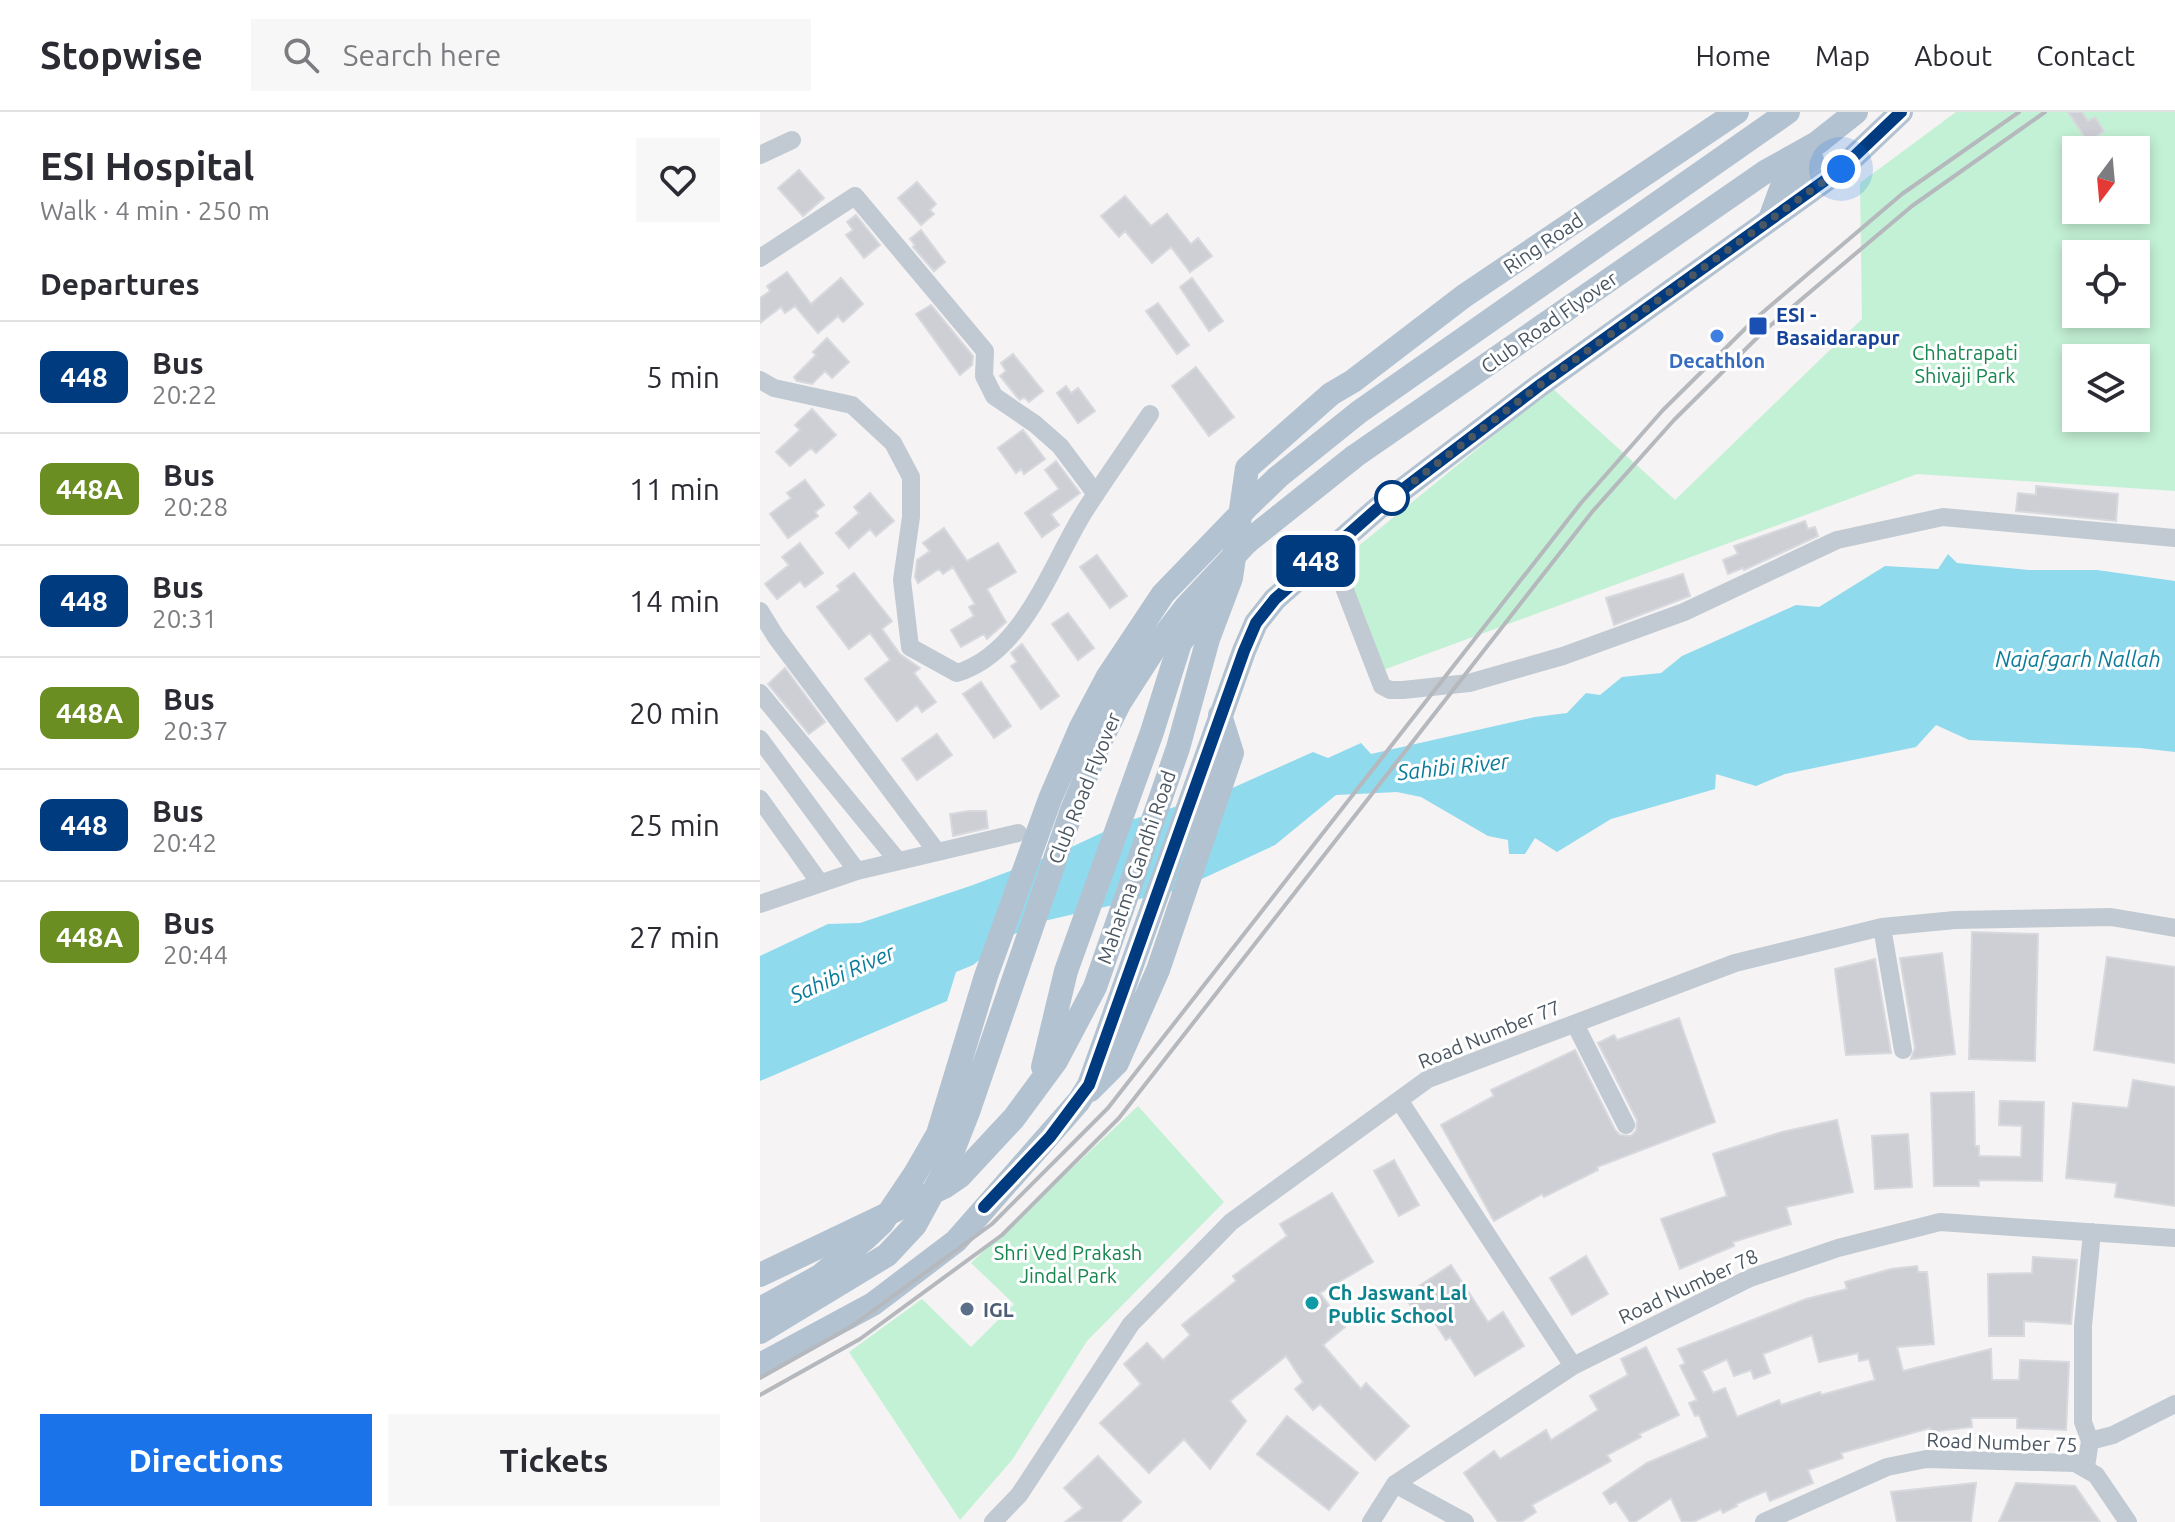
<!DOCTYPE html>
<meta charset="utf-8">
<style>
:root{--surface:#fff;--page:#f7f7f7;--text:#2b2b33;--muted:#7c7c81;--line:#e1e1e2;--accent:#1a73e8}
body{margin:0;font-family:Ubuntu,sans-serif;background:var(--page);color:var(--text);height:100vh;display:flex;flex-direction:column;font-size:30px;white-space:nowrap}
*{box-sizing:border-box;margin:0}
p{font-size:26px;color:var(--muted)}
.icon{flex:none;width:44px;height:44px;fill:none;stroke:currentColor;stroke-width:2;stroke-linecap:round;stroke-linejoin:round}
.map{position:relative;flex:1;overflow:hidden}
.side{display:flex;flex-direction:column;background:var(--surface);width:760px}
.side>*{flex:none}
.badge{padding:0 16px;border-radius:12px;font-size:28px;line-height:52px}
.needle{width:52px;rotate:196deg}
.tools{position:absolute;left:1302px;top:24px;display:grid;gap:16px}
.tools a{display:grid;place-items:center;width:88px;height:88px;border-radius:0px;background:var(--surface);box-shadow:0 4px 12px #0003;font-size:40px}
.you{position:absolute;width:40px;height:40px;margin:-20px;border:6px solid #fff;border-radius:50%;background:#1a73e8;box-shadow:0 0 0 12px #1a73e833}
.map>.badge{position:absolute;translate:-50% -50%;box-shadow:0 0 0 4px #fff}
h2{padding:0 40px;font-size:30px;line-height:72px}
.round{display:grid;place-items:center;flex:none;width:84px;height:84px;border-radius:0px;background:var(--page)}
.summary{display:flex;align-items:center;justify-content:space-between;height:136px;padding:0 40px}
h1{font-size:38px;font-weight:600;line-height:60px}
.primary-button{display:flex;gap:16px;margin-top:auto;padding:16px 40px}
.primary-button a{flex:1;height:92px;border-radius:0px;background:var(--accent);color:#fff;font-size:32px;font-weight:600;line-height:92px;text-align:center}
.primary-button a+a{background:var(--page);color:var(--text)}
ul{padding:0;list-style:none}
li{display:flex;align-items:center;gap:24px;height:112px;padding:0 40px;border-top:2px solid var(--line)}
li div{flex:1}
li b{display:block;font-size:30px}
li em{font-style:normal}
li .badge{min-width:88px;font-weight:700;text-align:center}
header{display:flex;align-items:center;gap:48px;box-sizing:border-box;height:112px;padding:0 40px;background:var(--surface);border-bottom:2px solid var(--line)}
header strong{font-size:38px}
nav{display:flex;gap:44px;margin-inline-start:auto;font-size:28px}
.search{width:560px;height:72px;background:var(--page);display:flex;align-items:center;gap:20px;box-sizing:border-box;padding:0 28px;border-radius:0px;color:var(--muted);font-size:30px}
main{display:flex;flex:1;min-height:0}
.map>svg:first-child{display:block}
.green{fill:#c3f1d5;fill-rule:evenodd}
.water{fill:#90daee}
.building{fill:#cdcfd5;stroke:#d7d9de;stroke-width:2;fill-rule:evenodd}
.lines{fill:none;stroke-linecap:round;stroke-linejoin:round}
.minor{stroke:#c1cad2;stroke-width:18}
.major{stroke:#b3c2d1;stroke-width:24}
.rail{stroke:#b5b8bd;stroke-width:4}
.major-bridge{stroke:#b3c2d1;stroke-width:24}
.line-casing{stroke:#fff;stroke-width:18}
.line{stroke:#003b80;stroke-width:12}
.walk{stroke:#4a5661;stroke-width:8;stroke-dasharray:0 14.4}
.transit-dot{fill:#1a4fb4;stroke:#fff;stroke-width:3}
.shop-dot{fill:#3f7fe0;stroke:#fff;stroke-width:3}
.stop-dot{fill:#fff;stroke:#003b80;stroke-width:4}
.culture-dot{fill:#0f9aa8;stroke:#fff;stroke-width:3}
.service-dot{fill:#5c6f8a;stroke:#fff;stroke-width:3}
.labels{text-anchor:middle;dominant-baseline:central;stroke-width:6;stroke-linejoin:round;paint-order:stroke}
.street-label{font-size:20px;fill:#4a5661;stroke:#fff}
.transit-label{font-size:20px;font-weight:bold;fill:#164399;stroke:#fff;text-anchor:start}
.park-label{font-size:20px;fill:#17864f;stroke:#fff}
.shop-label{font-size:20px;font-weight:bold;fill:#366cbe;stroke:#fff}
.culture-label{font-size:20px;font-weight:bold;fill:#0d838f;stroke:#fff;text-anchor:start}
.service-label{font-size:20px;font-weight:bold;fill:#4e5e75;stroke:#fff;text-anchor:start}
.water-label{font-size:22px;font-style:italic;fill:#0c7c9b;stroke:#fff}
</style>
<header>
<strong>Stopwise</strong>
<div class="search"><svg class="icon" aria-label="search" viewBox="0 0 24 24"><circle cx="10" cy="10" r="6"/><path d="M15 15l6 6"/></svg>Search here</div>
<nav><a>Home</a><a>Map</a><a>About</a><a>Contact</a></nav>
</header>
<main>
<section class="side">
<div class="summary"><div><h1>ESI Hospital</h1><p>Walk · 4 min · 250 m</p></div><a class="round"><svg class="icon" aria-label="heart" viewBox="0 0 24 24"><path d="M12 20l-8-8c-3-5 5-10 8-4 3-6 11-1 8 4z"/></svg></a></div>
<h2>Departures</h2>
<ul>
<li><span class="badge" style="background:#003b80;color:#fff">448</span><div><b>Bus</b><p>20:22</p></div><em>5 min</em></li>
<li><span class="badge" style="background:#6b8e23;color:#fff">448A</span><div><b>Bus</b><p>20:28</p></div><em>11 min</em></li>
<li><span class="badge" style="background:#003b80;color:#fff">448</span><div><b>Bus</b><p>20:31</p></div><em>14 min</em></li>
<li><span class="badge" style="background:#6b8e23;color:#fff">448A</span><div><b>Bus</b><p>20:37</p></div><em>20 min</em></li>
<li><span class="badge" style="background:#003b80;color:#fff">448</span><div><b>Bus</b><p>20:42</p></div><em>25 min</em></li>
<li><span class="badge" style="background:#6b8e23;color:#fff">448A</span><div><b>Bus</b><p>20:44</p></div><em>27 min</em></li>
</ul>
<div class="primary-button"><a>Directions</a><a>Tickets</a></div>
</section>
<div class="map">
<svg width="1415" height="1410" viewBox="0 0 1415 1410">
<rect width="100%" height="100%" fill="#f5f3f3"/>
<path class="green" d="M1196 0H1415V379L1157 362 623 558 580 449 792 276 915 388 1102 207 1100 71ZM1316 38H1376V98H1316ZM1316 142H1376V202H1316ZM1316 246H1376V306H1316Z
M378 994 464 1090 327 1229 252 1348 200 1408 89 1240 162 1187 211 1235 254 1192 211 1151Z"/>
<path class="water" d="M1188 442 1197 451 1269 458H1337L1415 469V640L1380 636 1209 628 1176 613 1156 635 1025 662 996 674 956 662 955 677 851 707 797 740 775 726 765 742H749L748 728 728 724 661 685 637 680 576 683 515 733 418 778 284 809 252 823 213 853 196 860 187 889 0 969V844L68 812 100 811 213 773 305 738 367 709 459 682 553 640 568 646 601 631 611 642 775 605 807 601 826 581 840 583 862 565 901 561 922 544 1036 493 1059 495 1125 454 1178 457Z"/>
<path class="building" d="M1308 0H1322L1328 9 1335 5 1344 19 1328 30Z
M39 58 64 86 43 104 18 76Z
M157 70 176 92 170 98 174 102 161 113 138 86Z
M365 84 391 114 407 102 431 132 438 126 452 144 430 160 411 135 392 151 365 119 359 125 341 104Z
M96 103 120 133 104 146 86 123 93 118 87 110Z
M161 118 185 150 174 159 153 135 155 133 150 127Z
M27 160 51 192 81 166 103 192 83 210 78 204 58 221 35 194 25 201 21 195 0 211V186L10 179 7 174Z
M432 166 463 209 449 219 420 175Z
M398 191 429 233 417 242 386 199Z
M171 193 213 244 212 253 200 263 156 202Z
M67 226 89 250 72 266 65 259 52 272 37 269 34 265 56 243 53 240Z
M253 242 283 279 269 290 264 285 260 288 257 285 240 264 246 259 241 251Z
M436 255 474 305 449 324 412 274Z
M306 274 311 281 318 276 335 299 318 311 297 281Z
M52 297 76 323 56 341 51 336 30 354 16 340 40 318 35 313Z
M263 318 285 347 264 362 261 357 256 361 238 336Z
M296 349 320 381 291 402 299 413 282 425 265 401 299 377 285 358Z
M45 368 64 393 55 400 58 404 28 426 10 402 31 386 27 381Z
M1276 374 1358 382 1356 409 1256 399 1258 381 1276 383Z
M110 381 134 409 116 424 110 417 89 436 76 421 99 401 94 395Z
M1045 409 1048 417 1055 415 1058 424 984 458 983 456 968 462 963 448 978 442 974 434Z
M184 416 207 449 238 431 256 460 227 477 246 510 227 527 224 522 201 535 191 518 214 504 209 495 215 492 193 455 183 462 179 457 158 471 155 465 157 448 170 439 163 431Z
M40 431 63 461 45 475 40 469 17 487 5 472 29 453 22 445Z
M337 443 367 484 350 496 320 455Z
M94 461 132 509 122 517 140 542 160 556 154 561 176 590 162 600 157 593 137 609 105 567 130 548 110 521 89 537 57 495 80 478 77 474Z
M923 462 930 484 854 513 846 486Z
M308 501 334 536 318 548 292 512Z
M262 532 299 584 281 597 251 554 257 550 251 541Z
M25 556 65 610 49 622 8 572Z
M221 570 251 614 234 626 203 582Z
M177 622 192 643 157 668 142 647Z
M209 699H226L228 716 193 724 190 702Z
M1212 820 1278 822 1275 949 1209 947Z
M1182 841 1195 942 1151 947 1155 936 1140 846Z
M1347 845 1415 855V951L1334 938Z
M1115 847 1131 941 1086 943 1075 857Z
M919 906 955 1010 837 1055 838 1058 784 1085 782 1082 734 1109 681 1013 734 984 731 978 815 938 855 1018 860 1023 871 1024 876 1019 877 1008 838 931 854 923 857 928Z
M1373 968 1415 975V1094L1355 1085 1357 1071 1306 1066 1313 991 1368 996Z
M1214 980 1215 1034H1219V1044L1261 1045 1262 1014 1239 1013 1240 989 1284 990 1282 1069 1219 1068V1074H1174L1171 981Z
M1077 1008 1093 1080 1026 1095 1031 1112 973 1130 974 1134 920 1157 901 1107 967 1084 953 1042 1022 1020Z
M1148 1022 1152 1075 1115 1077 1112 1024Z
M634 1048 659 1093 639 1104 614 1059Z
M572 1081 613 1150 560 1181 585 1215 563 1233 601 1277 606 1271 649 1314 615 1348 560 1292 553 1298 535 1277 543 1270 526 1244 470 1289 486 1309 450 1357 424 1327 389 1361 340 1311 381 1272 364 1252 387 1231 403 1248 430 1223 422 1213 476 1169 473 1164 527 1124 520 1112Z
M826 1144 848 1182 812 1203 790 1166Z
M1273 1145 1317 1148 1311 1212 1264 1209V1224H1229L1228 1162 1272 1161Z
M691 1153 728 1210 743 1200 764 1234 715 1264 690 1225 686 1228 672 1206 667 1209 657 1194 653 1197 644 1184Z
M1157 1154 1158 1160H1167L1174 1232 1137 1235 1143 1259 1231 1237 1232 1268H1259L1260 1248 1309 1250 1306 1318 1257 1316V1306H1211L1212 1315 1171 1320 1170 1316 1081 1341 1083 1346 1048 1358 1053 1371 1010 1389 1006 1379 976 1392 977 1394 963 1401 961 1397 933 1410H922L911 1386 875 1410H870L856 1389 850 1392 843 1381 887 1351 948 1325 939 1303 935 1304 929 1291 937 1288 920 1254 925 1251 918 1237 1046 1187 1087 1177 1085 1170 1131 1157ZM1052 1223 1059 1250 1098 1241 1099 1249 1109 1247 1115 1268 1061 1283 1060 1280 1021 1293 1019 1288 977 1305 965 1276 953 1281 942 1259 967 1247 974 1264 991 1258 994 1267 1010 1261 1003 1242Z
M886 1235 919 1303 879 1322 881 1325 847 1343 851 1349 772 1393 776 1400 761 1410H738L704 1361 734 1339 740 1347 786 1318 791 1328 838 1298 830 1284 868 1263 861 1247Z
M527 1304 598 1361 569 1398 497 1342Z
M338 1344 381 1390 360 1410H305L323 1396 304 1376Z
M1216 1371 1211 1410H1137L1131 1380Z
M1256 1371 1315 1374 1340 1410H1239Z"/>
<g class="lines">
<path class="minor" d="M0 43 32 28
M0 146 95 84 225 239 224 264 234 284 275 312 300 334 336 382
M0 268 14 276 92 293 133 331 151 365V405L142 468 150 535 197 561C263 541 290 455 324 400 345 367 368 335 390 302
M564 443 581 468 622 574 630 578H643L709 571 803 544 924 500 1077 428 1183 405 1415 426
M0 499 16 525 177 740
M0 581 138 749
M0 627 97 759
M0 687 60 771
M0 792 97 759 258 721
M1122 815 1143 938
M815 912 866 1013
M639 988 813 1254
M1330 1329 1353 1323 1415 1292
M1326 1355 1330 1329 1323 1310V1214L1332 1120
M635 1372 705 1410
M233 1410 259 1383 371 1212 471 1110 668 967 975 851 1122 815 1195 808 1351 805 1415 816
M611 1410 635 1372 813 1254 990 1166 1078 1136 1180 1110 1415 1126
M1004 1410 1127 1355 1166 1347 1315 1351 1336 1363 1368 1410"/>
<path class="major" d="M1010 107 1024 69 1052 48
M490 392 518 365 599 300 1028 0
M487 430 595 344 1005 60 1057 31 1096 0
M283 955 306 859 392 620 420 531 457 483
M330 978 357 951 398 858 472 641 460 603
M0 1163 184 1075 200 1064 254 1006 296 949 335 875 418 636 448 527 471 466 487 356 571 282 593 269 704 184 977 0
M0 1253 113 1192 196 1129 319 989 329 973 484 539 496 511 515 487 617 397 780 273 1081 57 1141 0"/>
<path class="rail" d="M0 1266 92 1214 232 1112 348 996 821 391 903 298 995 207 1142 82 1259 0
M0 1283 100 1227 242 1123 359 1006 832 400 914 308 1005 218 1152 94 1285 0"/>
<path class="major-bridge" d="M0 1197 60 1164 106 1126 122 1111 155 1062 178 1022 226 864 290 687 321 615 347 566 403 482 490 392
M0 1220 127 1143 155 1113 186 1056 208 1000 312 698 340 630 360 590 396 534 426 495 487 430"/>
</g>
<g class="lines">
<g class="line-casing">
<path id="line" d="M224 1095 290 1025 329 973 484 539 496 511 515 487 617 397 780 273 1081 57 1141 0"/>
</g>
<use href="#line" class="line"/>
<path class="walk" d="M632 386 780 273 1081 57"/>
</g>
<rect class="transit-dot" x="988" y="204" width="20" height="20" rx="4"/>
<circle class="shop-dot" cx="957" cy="224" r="8"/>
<circle class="stop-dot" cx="632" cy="386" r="16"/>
<circle class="culture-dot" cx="552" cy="1191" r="8"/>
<circle class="service-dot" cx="207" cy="1197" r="8"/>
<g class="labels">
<g class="street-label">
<text transform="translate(783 131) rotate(-34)">Ring Road</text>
<text transform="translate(789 210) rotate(-35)">Club Road Flyover</text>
<text transform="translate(324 676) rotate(-68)">Club Road Flyover</text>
<text transform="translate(376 755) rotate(-71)">Mahatma Gandhi Road</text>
<text transform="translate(729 922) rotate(-22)">Road Number 77</text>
<text transform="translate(928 1174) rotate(-25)">Road Number 78</text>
<text transform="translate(1242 1330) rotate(2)">Road Number 75</text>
</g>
<g class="transit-label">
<text x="1016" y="202">ESI -<tspan x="1016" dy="23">Basaidarapur</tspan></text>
</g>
<g class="park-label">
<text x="1205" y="240">Chhatrapati<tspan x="1205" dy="23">Shivaji Park</tspan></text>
<text x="308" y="1140">Shri Ved Prakash<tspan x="308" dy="23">Jindal Park</tspan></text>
</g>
<g class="shop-label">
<text x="957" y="248">Decathlon</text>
</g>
<g class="culture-label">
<text x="568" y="1180">Ch Jaswant Lal<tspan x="568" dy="23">Public School</tspan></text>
</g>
<g class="service-label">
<text x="223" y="1197">IGL</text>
</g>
<g class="water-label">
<text x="1318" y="546">Najafgarh Nallah</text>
<text transform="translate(693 654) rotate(-6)">Sahibi River</text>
<text transform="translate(82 861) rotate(-24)">Sahibi River</text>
</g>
</g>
</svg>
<div class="tools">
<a><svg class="needle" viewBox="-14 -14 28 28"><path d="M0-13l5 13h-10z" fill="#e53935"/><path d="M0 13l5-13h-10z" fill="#7c7c81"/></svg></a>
<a><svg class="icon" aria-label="locate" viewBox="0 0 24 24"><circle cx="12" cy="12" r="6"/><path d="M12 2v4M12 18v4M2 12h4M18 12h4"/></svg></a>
<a><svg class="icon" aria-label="layers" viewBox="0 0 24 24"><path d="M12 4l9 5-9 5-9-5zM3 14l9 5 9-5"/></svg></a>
</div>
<div class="you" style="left:1081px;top:57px"></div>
<b class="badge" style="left:556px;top:449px;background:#003b80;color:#fff">448</b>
</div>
</main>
